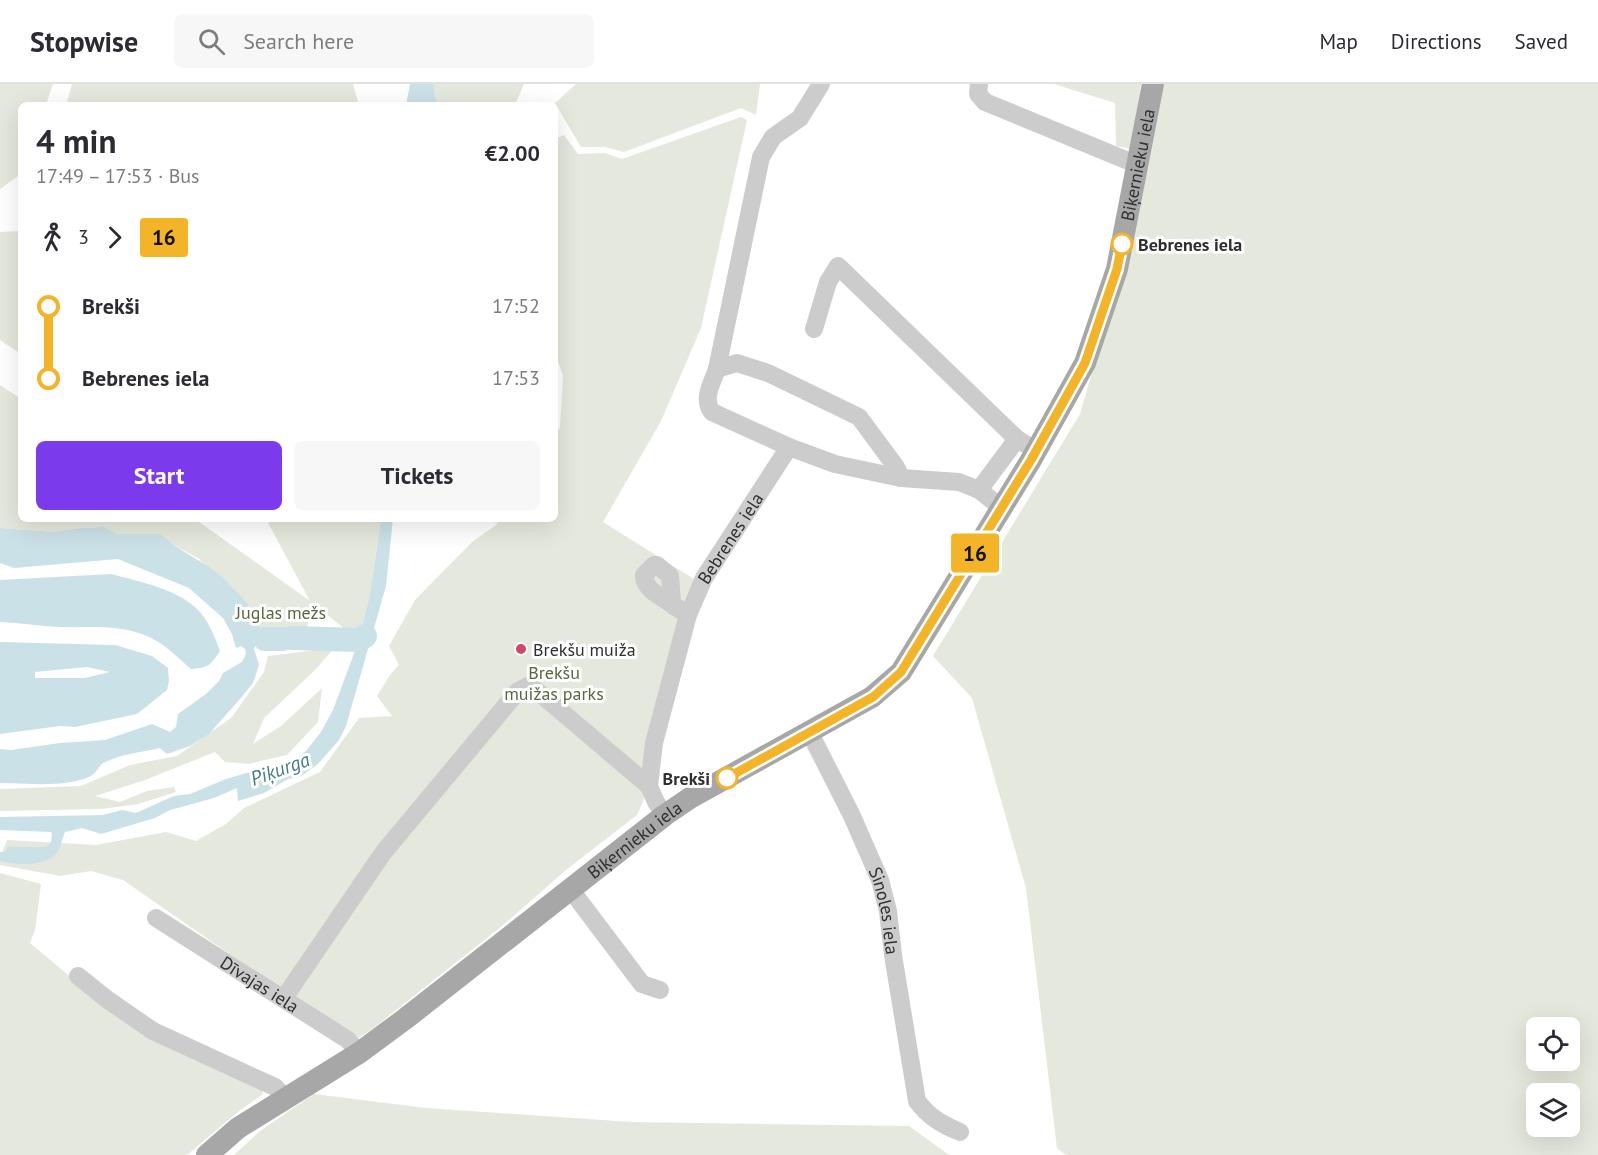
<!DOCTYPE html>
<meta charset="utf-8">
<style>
:root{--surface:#fff;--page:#f7f7f7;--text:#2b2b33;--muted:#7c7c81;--line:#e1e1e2;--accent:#7c3aed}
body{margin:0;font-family:"PT Sans",sans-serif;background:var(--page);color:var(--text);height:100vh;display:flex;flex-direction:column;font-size:22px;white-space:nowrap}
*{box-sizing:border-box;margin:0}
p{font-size:20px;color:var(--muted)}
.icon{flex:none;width:33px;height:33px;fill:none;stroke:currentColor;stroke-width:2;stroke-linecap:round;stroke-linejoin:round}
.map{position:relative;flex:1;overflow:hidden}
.details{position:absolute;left:18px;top:18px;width:540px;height:420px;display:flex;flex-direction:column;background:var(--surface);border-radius:9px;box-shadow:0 6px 24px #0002}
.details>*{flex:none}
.badge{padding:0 12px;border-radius:4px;font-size:21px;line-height:39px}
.fabs{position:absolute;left:1526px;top:933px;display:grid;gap:12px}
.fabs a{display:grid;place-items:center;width:54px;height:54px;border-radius:9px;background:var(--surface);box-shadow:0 6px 24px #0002;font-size:30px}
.map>.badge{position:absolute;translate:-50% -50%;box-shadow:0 0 0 3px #fff}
.legs{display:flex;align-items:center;gap:9px;height:66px;padding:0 18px;font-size:20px}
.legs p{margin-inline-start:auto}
.overview{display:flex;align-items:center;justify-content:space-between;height:102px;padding:0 18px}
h1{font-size:33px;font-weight:600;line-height:45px}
.button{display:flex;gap:12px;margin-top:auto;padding:12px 18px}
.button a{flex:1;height:69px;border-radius:9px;background:var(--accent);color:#fff;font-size:24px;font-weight:600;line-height:69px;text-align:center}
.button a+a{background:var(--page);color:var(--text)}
ul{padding:0 18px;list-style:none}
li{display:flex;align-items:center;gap:21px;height:72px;font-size:22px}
li i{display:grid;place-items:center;width:9px;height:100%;margin:0 8px;background:currentColor}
li i::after{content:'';width:15px;height:15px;margin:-8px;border:4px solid;border-radius:50%;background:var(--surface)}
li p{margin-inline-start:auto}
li:first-child i{background:linear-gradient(#0000 50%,currentColor 0)}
li:last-child i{background:linear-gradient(currentColor 50%,#0000 0)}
header{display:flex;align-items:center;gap:36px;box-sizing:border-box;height:84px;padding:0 30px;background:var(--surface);border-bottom:2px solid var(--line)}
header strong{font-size:28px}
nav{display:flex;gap:33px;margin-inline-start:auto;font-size:21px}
.search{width:420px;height:54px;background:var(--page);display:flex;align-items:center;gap:15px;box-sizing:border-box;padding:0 21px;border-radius:9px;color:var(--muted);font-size:22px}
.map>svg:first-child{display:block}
.green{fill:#e5e8dc;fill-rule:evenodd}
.water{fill:#cae1e7;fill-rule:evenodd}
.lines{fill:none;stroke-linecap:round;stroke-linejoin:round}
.river{stroke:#cae1e7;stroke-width:24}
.minor{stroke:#ccc;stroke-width:18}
.major{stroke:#a7a7a7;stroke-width:22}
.line-1-casing{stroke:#fff;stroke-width:14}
.line-1{stroke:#f4b427;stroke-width:9}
.stop-1-dot{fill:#fff;stroke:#f4b427;stroke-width:3}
.poi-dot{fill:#d4446b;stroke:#fff;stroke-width:2}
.labels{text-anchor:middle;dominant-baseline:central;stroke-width:6;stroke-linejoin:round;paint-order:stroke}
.street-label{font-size:18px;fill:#2f2f2f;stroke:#fff}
.stop-label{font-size:18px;font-weight:bold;fill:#2f2f2f;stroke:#fff;text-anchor:start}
.park-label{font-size:18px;fill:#5a6741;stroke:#fff}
.poi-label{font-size:18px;fill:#2f2f2f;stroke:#fff;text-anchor:start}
.water-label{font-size:20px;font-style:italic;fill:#457d8a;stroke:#fff}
</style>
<header>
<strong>Stopwise</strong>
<div class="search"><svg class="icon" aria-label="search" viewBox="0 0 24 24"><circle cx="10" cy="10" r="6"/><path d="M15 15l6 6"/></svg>Search here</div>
<nav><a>Map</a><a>Directions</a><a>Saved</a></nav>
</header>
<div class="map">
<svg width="1598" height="1071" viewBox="0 0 1598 1071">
<rect width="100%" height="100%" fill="#fff"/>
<path class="green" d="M0 0H53L46 21H21V90L0 105Z
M72 0H353L359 21H66Z
M434 0H524L515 21H439L434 11Z
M576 0H760L756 31 741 24 624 68 605 63H581L555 19Z
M1054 0H1141L1131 65 1116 62 1115 19Z
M1159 0H1598V1071H1066L1057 1064 1026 804 972 614 933 572 1080 330 1129 162ZM1536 944H1569V976H1536ZM1536 1010H1569V1042H1536Z
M741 33 747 36 701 244 661 337 603 438 694 495 681 523 647 684 644 715 637 731 566 786 502 842 371 946 357 955 280 905 123 796 91 787 60 792 0 781V774L7 756 96 761 166 748 196 757 226 740 244 724 320 688 359 634 392 632 377 612 390 591 399 581 389 562 415 516 472 458 496 441 500 435H555V351L560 343 563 292 555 269V55L564 51 578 70 605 69 622 75Z
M21 147V270L0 256V148Z
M0 301 21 315V435H195L310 517 266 435H381L370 510 359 556 312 519 306 549 273 556 261 546 248 521 198 474 168 458 161 450H117L104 443 80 444 54 448 0 444Z
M334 564 315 586 264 634 253 660 281 642 322 604 318 638 287 671 248 680 225 678 215 668 145 696 95 712 120 718 147 707 174 703 176 708 138 720 101 725 0 727V705L81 702 130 681 177 672 231 634 264 588 268 572Z
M0 789 41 800 35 846 30 859 104 921 262 1005 263 1010 239 1027 187 1071H0Z
M314 1010 426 1024 632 1038 909 1042 949 1071H234L260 1047Z"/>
<path class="water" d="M410 0H434V11L439 21H406Z
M381 435H393L386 502 346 642 339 656 318 680 300 693 288 695 264 709 238 717 237 704 214 714 170 726 155 734 101 750 82 744 65 748C62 754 61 765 56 770 42 783 17 781 0 777V768H6L7 763H46L51 758 52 750 51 748 0 746V733L103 731 122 726 136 729 174 712 190 710 226 695 250 688 276 686 288 681 306 667 321 648 333 626 359 556 370 510Z
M104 443 117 450H161C178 468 204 476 223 494 231 503 242 512 249 522 255 531 257 543 266 550L262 559H257L254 565 259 581 253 599 240 615 209 650 190 662 167 670 160 664C143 668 122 670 105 678 98 681 97 690 89 693 62 704 28 699 0 699V665L11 666 60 659 105 656 152 640 170 648 176 643 178 630 206 610 219 597 223 589 242 578 246 570 245 565 241 562 236 564 232 550 223 534 189 504 118 475 14 484 0 479V444L54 448 80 444Z
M111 490C138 497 178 505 198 526 208 536 215 553 220 567 211 581 208 584 191 585 177 573 164 559 147 552 118 540 90 544 60 543 40 542 20 539 0 538V496Z
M0 558 115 561 152 572 168 584 169 597 167 606 137 630 75 643 60 642 0 650ZM87 583 110 588 85 594H35V588Z"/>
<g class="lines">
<path class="river" d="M292 554 359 556 365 552
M265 555H282"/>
<g class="minor">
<path d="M979 0 978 10 985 18 1138 81"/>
<path d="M814 245 828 198 838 182 1017 355"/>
<path d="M717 285 761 73 773 53 800 34 821 0"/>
<path d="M789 363 712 328C702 315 712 299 717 285L737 279 768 289 859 333 896 383 901 394"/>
<path d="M979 406 1017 355 1027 361"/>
<path d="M675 523 672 518 670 492 657 481H654L644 491C644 498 647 502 652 507L688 531"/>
<path id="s1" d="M810 649 852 732 880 796 888 827 893 871 917 1017C929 1033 941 1040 960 1048"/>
<path id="s2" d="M665 731 656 718 649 702 654 659 688 531 704 494 789 363 835 380 901 394 959 398 979 406 1002 424"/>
<path d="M571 806 642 900 660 906"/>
<path id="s3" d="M156 834 348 956 359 969"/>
<path d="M78 892 108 916 153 947 275 1003 285 1013"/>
<path d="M284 914 383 769 518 607 530 601 649 702"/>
</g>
<path class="major" id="s4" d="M207 1071 238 1044 359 969 405 935 665 731 690 714 872 613 901 588 1031 376 1085 279 1117 185 1153 0"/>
</g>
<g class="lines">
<g class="line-1-casing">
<path id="line-1" d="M727 694 873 613 901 588 1031 376 1085 279 1117 185 1122 160"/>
</g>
<use href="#line-1" class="line-1"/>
</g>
<g class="stop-1-dot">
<circle cx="1122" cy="160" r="10"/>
<circle cx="727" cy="694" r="10"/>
</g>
<circle class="poi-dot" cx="521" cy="565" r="6"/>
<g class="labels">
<g class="street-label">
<text stroke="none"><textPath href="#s4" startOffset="1413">Biķernieku iela</textPath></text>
<text stroke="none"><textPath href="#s2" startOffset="297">Bebrenes iela</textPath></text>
<text stroke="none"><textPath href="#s4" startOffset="532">Biķernieku iela</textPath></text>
<text stroke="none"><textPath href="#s1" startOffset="194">Sinoles iela</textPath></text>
<text stroke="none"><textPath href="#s3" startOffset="123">Dīvajas iela</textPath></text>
</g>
<g class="stop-label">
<text x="1138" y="160">Bebrenes iela</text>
<text x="710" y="694" text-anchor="end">Brekši</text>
</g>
<g class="park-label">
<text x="281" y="528">Juglas mežs</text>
<text x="554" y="588">Brekšu<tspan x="554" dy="21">muižas parks</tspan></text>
</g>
<g class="poi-label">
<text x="533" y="565">Brekšu muiža</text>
</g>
<g class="water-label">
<text transform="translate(280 685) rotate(-20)">Piķurga</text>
</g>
</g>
</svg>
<div class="fabs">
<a><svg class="icon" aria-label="locate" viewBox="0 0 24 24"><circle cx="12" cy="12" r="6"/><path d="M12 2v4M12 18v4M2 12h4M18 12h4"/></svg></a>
<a><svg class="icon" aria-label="layers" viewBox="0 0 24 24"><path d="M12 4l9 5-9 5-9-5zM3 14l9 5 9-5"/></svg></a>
</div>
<b class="badge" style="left:975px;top:469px;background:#f4b427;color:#111">16</b>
<section class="details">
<div class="overview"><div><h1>4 min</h1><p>17:49 – 17:53 · Bus</p></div><b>€2.00</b></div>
<div class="legs"><svg class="icon" aria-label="walk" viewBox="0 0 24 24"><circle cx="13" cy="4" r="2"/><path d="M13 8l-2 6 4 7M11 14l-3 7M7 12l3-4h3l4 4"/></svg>3<svg class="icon" aria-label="forward" viewBox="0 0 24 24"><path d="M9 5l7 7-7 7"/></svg><b class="badge" style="background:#f4b427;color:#111">16</b></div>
<ul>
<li><i style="color:#f4b427"></i><b>Brekši</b><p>17:52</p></li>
<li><i style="color:#f4b427"></i><b>Bebrenes iela</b><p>17:53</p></li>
</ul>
<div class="button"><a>Start</a><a>Tickets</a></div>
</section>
</div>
